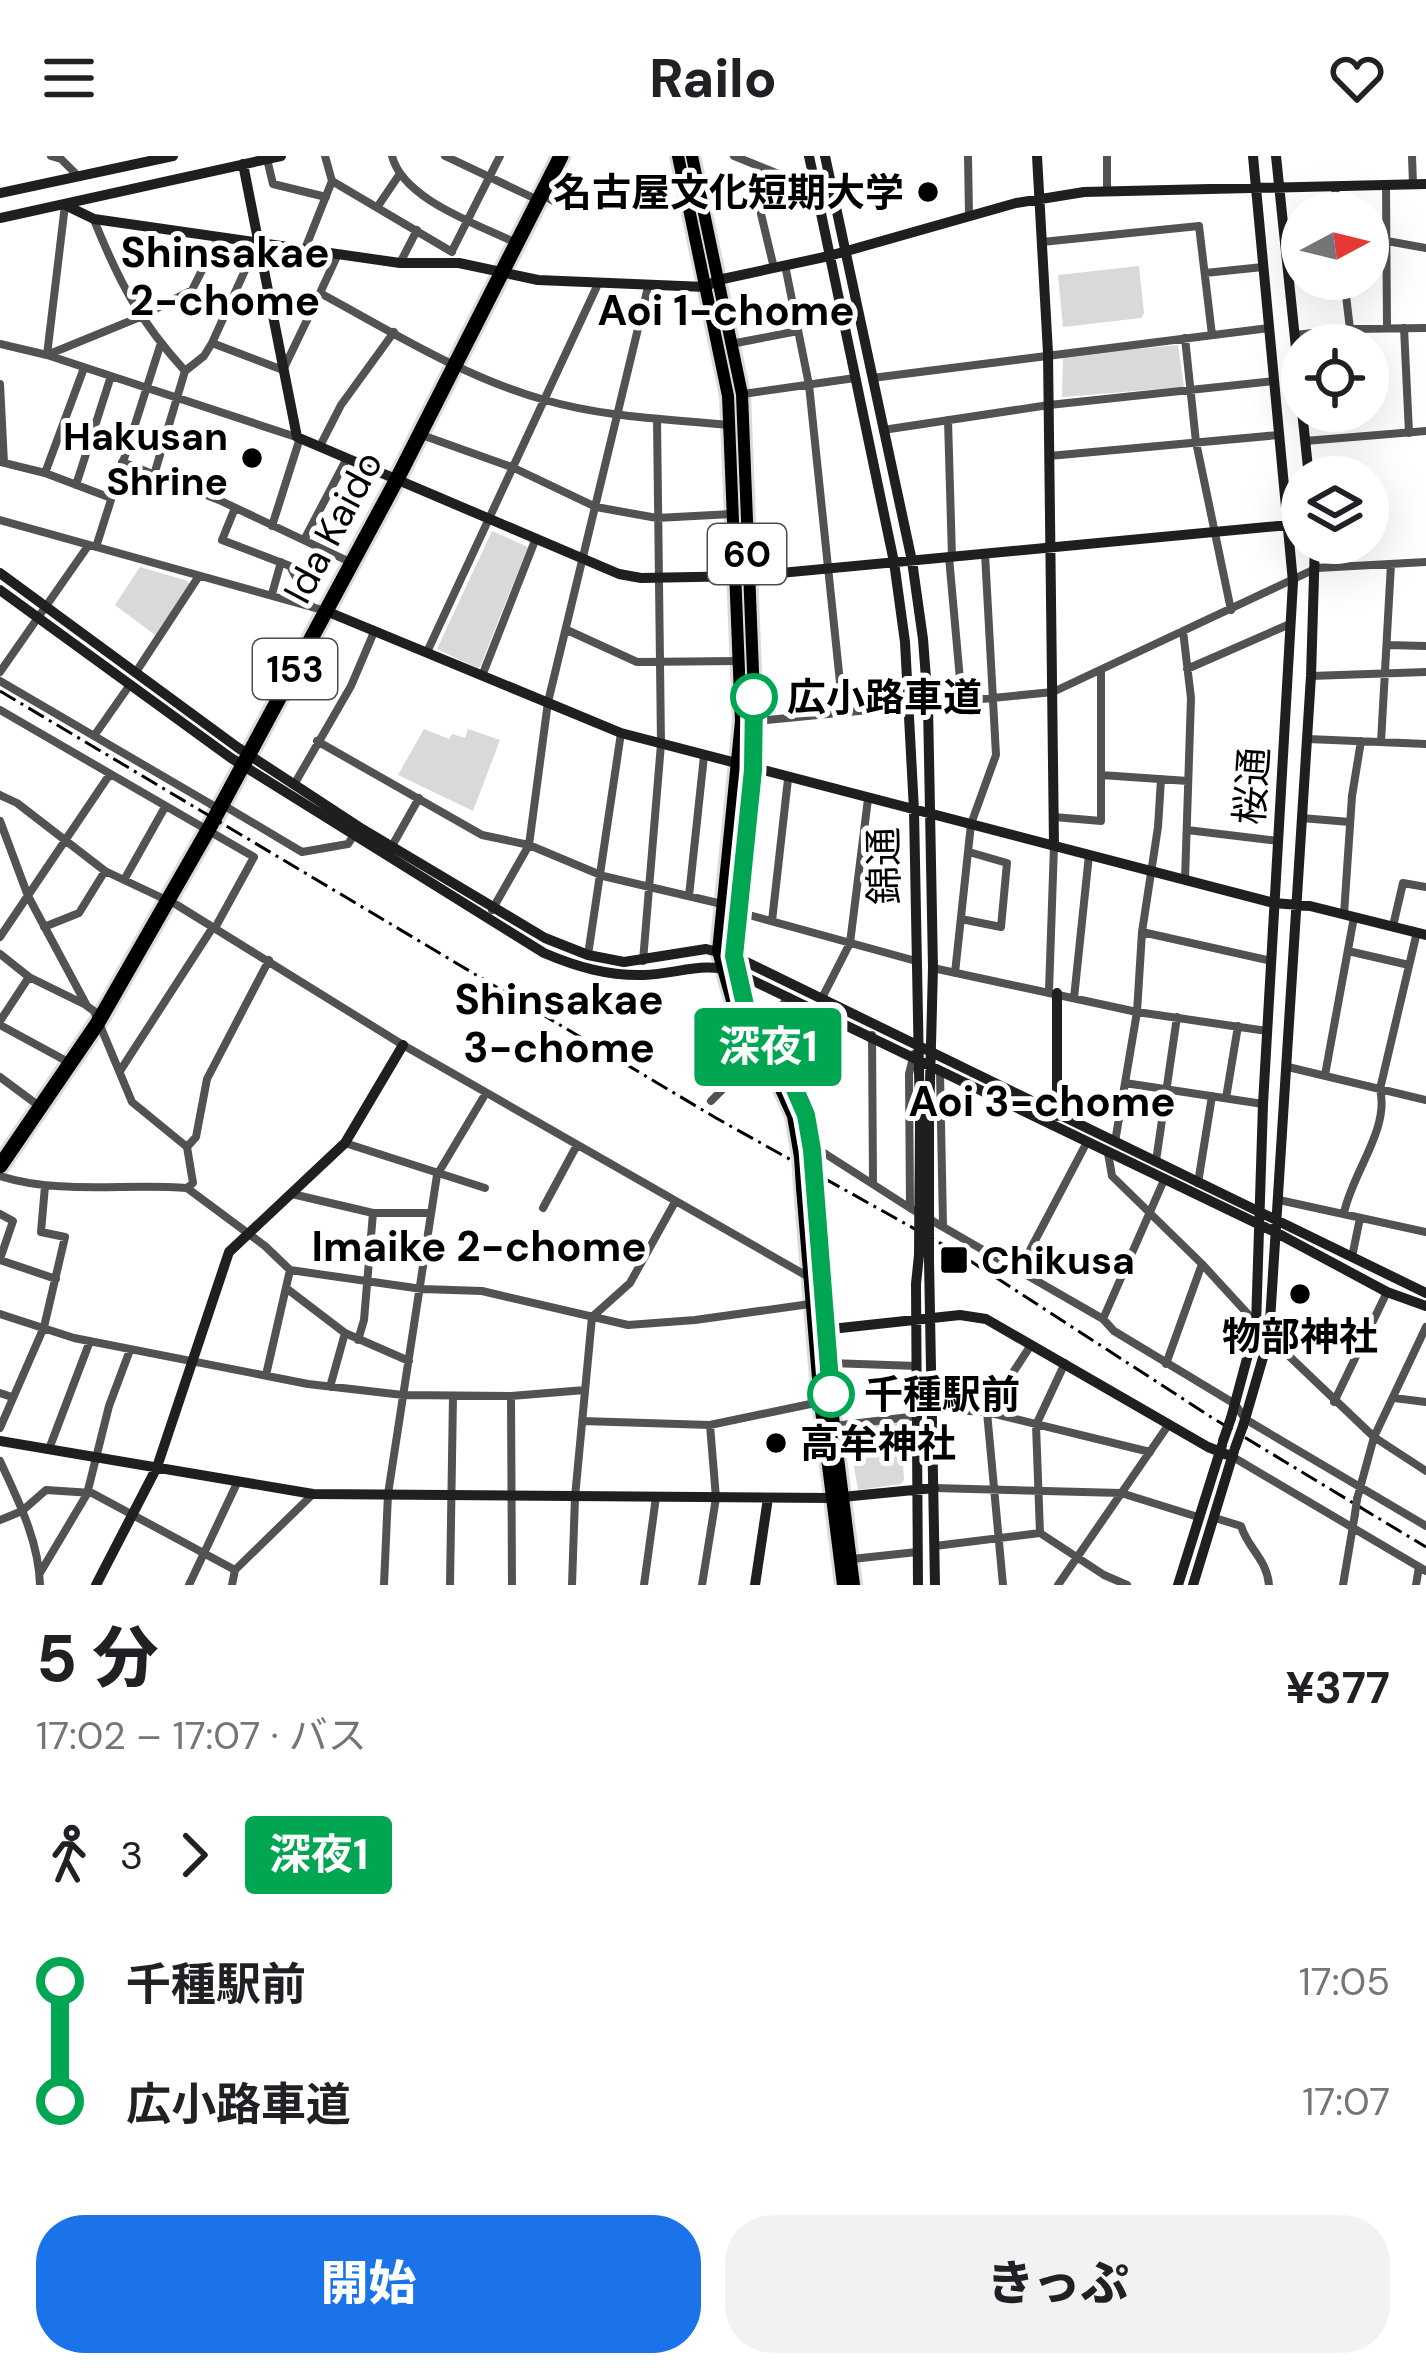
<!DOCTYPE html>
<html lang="ja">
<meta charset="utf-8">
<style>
:root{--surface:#fff;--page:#f2f2f2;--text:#202124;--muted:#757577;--accent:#1a73e8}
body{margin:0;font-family:"DM Sans","Noto Sans JP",sans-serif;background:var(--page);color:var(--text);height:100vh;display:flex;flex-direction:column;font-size:45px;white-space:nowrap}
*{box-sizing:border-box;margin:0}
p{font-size:39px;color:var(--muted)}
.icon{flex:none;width:66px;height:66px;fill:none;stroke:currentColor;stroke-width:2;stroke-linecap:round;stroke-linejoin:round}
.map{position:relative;height:1429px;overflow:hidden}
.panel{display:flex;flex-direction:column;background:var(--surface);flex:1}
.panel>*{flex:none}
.badge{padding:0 24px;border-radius:9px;font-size:42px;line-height:78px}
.needle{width:78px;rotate:83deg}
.controls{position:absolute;left:1281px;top:36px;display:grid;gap:24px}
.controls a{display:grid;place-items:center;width:108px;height:108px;border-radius:50%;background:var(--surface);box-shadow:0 12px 48px #0002;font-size:60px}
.map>.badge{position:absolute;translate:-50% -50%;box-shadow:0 0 0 6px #fff}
.legs{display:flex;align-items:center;gap:18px;height:132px;padding:0 36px;font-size:39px}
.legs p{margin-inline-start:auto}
.head{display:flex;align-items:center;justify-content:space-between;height:204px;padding:0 36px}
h1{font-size:66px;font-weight:800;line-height:90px}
.action{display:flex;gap:24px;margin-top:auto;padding:24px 36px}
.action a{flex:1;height:138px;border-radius:48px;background:var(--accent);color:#fff;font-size:48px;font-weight:800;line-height:138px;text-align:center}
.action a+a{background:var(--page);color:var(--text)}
ul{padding:0 36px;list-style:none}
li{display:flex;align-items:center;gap:42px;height:120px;font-size:45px}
li i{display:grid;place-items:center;width:18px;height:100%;margin:0 15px;background:currentColor}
li i::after{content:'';width:30px;height:30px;margin:-15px;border:9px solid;border-radius:50%;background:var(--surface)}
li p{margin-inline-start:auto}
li:first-child i{background:linear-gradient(#0000 50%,currentColor 0)}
li:last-child i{background:linear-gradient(currentColor 50%,#0000 0)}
header{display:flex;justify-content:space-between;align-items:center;height:156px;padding:0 36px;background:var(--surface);font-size:54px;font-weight:800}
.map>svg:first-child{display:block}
.green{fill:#d9d9d9}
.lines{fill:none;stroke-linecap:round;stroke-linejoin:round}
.primary-casing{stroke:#dbdbdb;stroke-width:18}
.highway-casing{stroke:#dbdbdb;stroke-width:21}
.street{stroke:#525252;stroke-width:8}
.secondary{stroke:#1f1f1f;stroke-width:10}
.primary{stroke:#000;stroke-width:12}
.highway{stroke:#000;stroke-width:15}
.rail{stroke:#000;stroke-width:3;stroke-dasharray:18 6 3 6;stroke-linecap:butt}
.primary-bridge-casing{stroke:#dbdbdb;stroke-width:18;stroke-linecap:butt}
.street-bridge{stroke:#525252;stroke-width:8}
.secondary-bridge{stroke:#1f1f1f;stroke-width:10}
.primary-bridge{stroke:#000;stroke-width:12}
.line-1-casing{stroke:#fff;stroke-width:27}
.line-1{stroke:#00a651;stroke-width:18}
.poi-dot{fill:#000;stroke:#fff;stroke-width:4.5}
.stop-1-dot{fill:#fff;stroke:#00a651;stroke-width:6}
.labels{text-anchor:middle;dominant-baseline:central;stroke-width:10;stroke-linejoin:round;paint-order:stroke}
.shield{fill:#fff;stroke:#4c4c4c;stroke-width:3}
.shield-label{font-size:36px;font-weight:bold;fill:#000}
.poi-label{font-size:39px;font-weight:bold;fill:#000;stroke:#fff;text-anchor:end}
.street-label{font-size:39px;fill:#000;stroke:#fff}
.stop-label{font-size:39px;font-weight:bold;fill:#000;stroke:#fff;text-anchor:start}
.neighbourhood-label{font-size:42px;font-weight:bold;fill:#000;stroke:#fff}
</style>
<header><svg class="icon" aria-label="menu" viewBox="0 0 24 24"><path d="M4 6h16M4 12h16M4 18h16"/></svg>Railo<svg class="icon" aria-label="heart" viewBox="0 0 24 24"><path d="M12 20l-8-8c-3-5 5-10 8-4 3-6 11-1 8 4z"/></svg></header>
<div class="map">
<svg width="1426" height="1429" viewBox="0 0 1426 1429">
<rect width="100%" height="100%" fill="#fff"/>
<path class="green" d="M1139 110 1144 157 1141 162 1063 171 1058 119Z
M1178 189 1184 231 1062 241 1063 200Z
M492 375 528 391 479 513 437 493Z
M140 411 188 425 189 428 155 479 115 449Z
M424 573 449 583 452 578 465 582 468 573 500 584 473 655 398 619Z
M901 1266 904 1324 901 1328 858 1334 848 1276 851 1272Z"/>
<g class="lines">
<g class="primary-casing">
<path id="primary" d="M678 0 728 240 741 565 718 795 737 862 779 929 793 960 800 1001
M692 0 742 238 755 566 734 800 747 858 790 922 806 959 813 1008
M802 1032 820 1246 843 1429
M814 1039 834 1270 854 1429"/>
</g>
<g class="highway-casing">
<path id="highway" d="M0 1010 97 868 207 676 396 325 561 0"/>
</g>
<path class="street" d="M51 0 61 3 77 19
M325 0 332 25 452 96
M392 0C403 44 480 69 518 88
M445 0 538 44
M734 0 801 27 814 24
M968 0 969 59
M1107 0V33
M1412 0 1413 28
M267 3 273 28 326 41
M769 14 761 58 774 112
M1386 30 1387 172
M1335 32 1338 57
M542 38 553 45 590 48
M65 49 47 199 140 161 192 134 219 81
M378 50 399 19
M94 64C120 128 139 164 185 215L154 319
M1387 85 1426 92
M1042 86 1199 70 1212 179
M305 93 332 25
M452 95 500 0
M338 98 320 137C392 176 465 222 545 244 603 261 667 263 728 269
M400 107 417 74
M785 109 809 229 843 555
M1205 117 1263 111
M1344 123 1350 173
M1404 172 1409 277
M1295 179 1350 173 1426 172
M1185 182 1196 286 1231 454
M212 187 283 214 320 137
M0 188 47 199 296 281
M731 188 798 175
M185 215 204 200 212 187 257 88
M872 222 1269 172
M0 228 4 307
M743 238 855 222
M948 264 952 401
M883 274 1049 249 1275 225
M419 278 514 312 596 351 657 362 732 358
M1305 285 1426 275
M320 290 341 249 394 176
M1049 300 1279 279
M0 306 45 317 111 342
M122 306 219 344 350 406
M45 317 84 212
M76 329 111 220
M235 352 222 384 290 410 312 451
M0 364 326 455
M272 370 300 282
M304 384 347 302
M96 391 160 190
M949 401 962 546
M272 438 281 406
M567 474 637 506 737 505
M1183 475 1191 542 1185 724
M1387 489 1426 490
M427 496 598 128
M1187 513 1290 468
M0 516 88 390
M136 516 199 420
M482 520 536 382
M1311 520 1426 516
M0 525 219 653
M0 554 254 701 215 772
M756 565 1053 536 1317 412 1426 406
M94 580 129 530
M1308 583 1426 588
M317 585 482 679 529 689 603 720 722 748
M1381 586 1391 408
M1101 619 1188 625
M295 627 351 530 374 476
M0 639 17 647 105 715 177 749 403 889 807 1120
M223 649 302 696 348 688 354 679
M1054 661 1101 665V516
M1301 662 1350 666
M0 665 28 740 87 850 94 855 132 946 187 991 193 1027 187 1032 265 1090 290 1114 422 1133 482 1135 628 1169 695 1164 810 1148
M1187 674 1279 685
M392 690 419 642
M124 724 165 651
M689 740 704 600
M492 754 529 689 548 546 648 131
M738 756 916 805
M1344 758 1352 640 1361 585
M961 763 1001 771 1007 707 969 696
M772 765 788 623
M1393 770 1403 727 1426 731
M44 771 79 757 105 715
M1142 776 1272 805
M0 781 110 618
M1348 795 1409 809
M0 798 29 821 86 849
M588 799 621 577
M643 805 661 588 657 263
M933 812 1137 856 1267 875
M955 817 971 668 996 599 985 398
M1049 835 1054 690
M822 842 850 787 868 643
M1074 842 1089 699
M0 865 29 821
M0 869 70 907
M765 869 789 841
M872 879 873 1026
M1288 911 1426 944
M120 915 213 771
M940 916 943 1069
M1325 919 1354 761
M0 921 39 950
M1125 927 1263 948
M1226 942 1238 870
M711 945 734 922
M1115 986 1137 856 1142 776 1158 671 1161 623
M345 987 485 1032
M187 991 196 981 207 923 269 804
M812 994 821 995 910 1052 1103 1163 1114 1175 1235 1248 1245 1263 1426 1370
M1108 997 1112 1020 1202 1108 1269 1181 1374 1281 1426 1315
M1156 1005 1177 861
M0 1020C60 1039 125 1027 187 1032
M1198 1027 1212 940
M292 1038 373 1057H430
M1279 1044 1426 1076
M910 1050 909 918 914 898
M543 1052 577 989
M1344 1057C1352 1017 1390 973 1380 933L1417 776
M0 1058 13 1065 0 1103
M1352 1101 1360 1062
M0 1104 56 1123
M1019 1115 1087 986
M286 1132 345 1177 409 1205
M0 1158 74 1182 308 1228 403 1239 511 1240 585 1234
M1103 1163 1164 1024
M358 1184 364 1164 373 1057
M830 1207 917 1210
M1166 1208 1202 1108
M266 1219 290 1114
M330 1231 345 1177
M0 1237 12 1241
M511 1240 512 1429
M1394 1242 1426 1246
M1334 1246 1387 1136
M932 1253 987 1256 1150 1296
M582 1265 710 1269 820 1246
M834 1270 918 1260
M0 1272 44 1171 65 1081 41 1076 45 1030
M49 1293 90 1185
M1233 1301 1426 1415
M0 1305C18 1344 39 1385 40 1429
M934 1332 1121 1337 1198 1361
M1357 1343 1374 1281 1426 1171
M1215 1362 1241 1370C1248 1393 1267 1403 1269 1429
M0 1364 22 1355 46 1334 92 1337 235 1414
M1040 1377 1036 1269 1065 1207
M935 1390 1040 1377 1104 1419 1127 1429
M852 1403 917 1396
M40 1417 87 1338 109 1250 130 1194
M189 1429 238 1325
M232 1429 235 1414 313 1338
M384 1429 388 1338 437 1019 486 937
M450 1429 453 1240
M572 1429 575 1341 592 1161 630 1127 675 1046
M644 1429 656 1341
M702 1429 716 1342 710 1269
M1003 1429 987 1256 1031 1189
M1058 1429 1169 1268
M1343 1429 1355 1358
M1416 1429 1419 1411"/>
<path class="secondary" d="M809 0 894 406 905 486 914 654 920 965
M825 0 912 405 923 483 928 549 933 812 929 965
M1037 0 1048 197 1054 690
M1276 0 1302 250
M243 8 297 281 619 418 641 422 748 420 1289 369
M0 37 173 0
M65 49 94 63 400 107H459L538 124 705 131 718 124 829 100 1016 47 1084 36 1426 28
M0 62 281 0
M1302 255 1309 321
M0 417 237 591 359 671 545 782 588 799 624 806 706 793 734 800 1426 1137
M0 434 231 602 544 797C577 811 608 820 644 819 678 818 705 804 737 817L1277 1077 1387 1136 1426 1150
M326 455 621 577 1274 747 1310 750 1426 779
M1057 837V960
M929 1104 935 1429
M822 1174 960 1159 986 1163 1208 1291 1233 1301
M1231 1262 1256 1169 1263 948 1293 426 1253 0
M1243 1270 1269 1181 1311 520 1315 387
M0 1285 313 1338 832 1342 934 1332
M96 1429 157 1311 229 1096 345 987 403 889
M755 1429 768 1342
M918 1429 916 1128 919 1099
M1178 1429 1222 1289
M1193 1429 1234 1295"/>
<use href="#primary" class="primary"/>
<use href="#highway" class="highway"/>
<path class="rail" d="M0 535 716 962 958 1097 1211 1261 1426 1391"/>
<g class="primary-bridge-casing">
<path id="primary-bridge" d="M800 1001 802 1032
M813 1008 814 1039"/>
</g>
<path class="street-bridge" d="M1355 1358 1357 1343"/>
<path class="secondary-bridge" d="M929 965V1104
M919 1099 920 965
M1223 1285 1231 1262
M1235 1292 1243 1270"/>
<use href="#primary-bridge" class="primary-bridge"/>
</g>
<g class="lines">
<g class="line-1-casing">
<path id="line-1" d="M754 541 753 614 734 800 747 858 790 922 806 959 812 994 831 1238"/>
</g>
<use href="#line-1" class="line-1"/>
</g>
<g class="poi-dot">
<circle cx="928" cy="36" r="12"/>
<circle cx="252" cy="302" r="12"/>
<rect x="939" y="1089" width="30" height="30" rx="6"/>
<circle cx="1300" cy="1138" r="12"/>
<circle cx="776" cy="1287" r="12"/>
</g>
<g class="stop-1-dot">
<circle cx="754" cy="541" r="21"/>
<circle cx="831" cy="1238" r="21"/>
</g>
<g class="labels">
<g class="shield">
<rect x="708" y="368" width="78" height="60" rx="9"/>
<rect x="253" y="483" width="84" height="60" rx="9"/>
</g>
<g class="shield-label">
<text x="747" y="398">60</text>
<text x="295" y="513">153</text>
</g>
<g class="poi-label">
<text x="904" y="36">名古屋文化短期大学</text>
<text x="228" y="280">Hakusan<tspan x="228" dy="45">Shrine</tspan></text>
<text x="981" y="1104" text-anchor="start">Chikusa</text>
<text x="1300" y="1180" text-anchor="middle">物部神社</text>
<text x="800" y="1287" text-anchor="start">高牟神社</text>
</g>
<g class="street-label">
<text transform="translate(333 371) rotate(-62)">Ida Kaido</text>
<text transform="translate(1252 630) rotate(-86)">桜通</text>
<text transform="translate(884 710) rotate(-91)">錦通</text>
</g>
<g class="stop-label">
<text x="787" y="541">広小路車道</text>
<text x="864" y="1238">千種駅前</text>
</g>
<g class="neighbourhood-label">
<text x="225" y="96">Shinsakae<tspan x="225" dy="48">2-chome</tspan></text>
<text x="726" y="154">Aoi 1-chome</text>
<text x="559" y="843">Shinsakae<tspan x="559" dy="48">3-chome</tspan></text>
<text x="1042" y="945">Aoi 3-chome</text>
<text x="479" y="1090">Imaike 2-chome</text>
</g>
</g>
</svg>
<div class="controls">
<a><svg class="needle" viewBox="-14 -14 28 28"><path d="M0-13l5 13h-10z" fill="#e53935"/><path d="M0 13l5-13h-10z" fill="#757577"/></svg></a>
<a><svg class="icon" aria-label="locate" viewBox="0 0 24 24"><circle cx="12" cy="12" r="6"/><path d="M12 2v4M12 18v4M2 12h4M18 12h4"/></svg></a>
<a><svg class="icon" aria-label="layers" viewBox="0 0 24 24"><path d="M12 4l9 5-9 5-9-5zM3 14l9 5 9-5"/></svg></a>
</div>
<b class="badge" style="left:768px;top:891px;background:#00a651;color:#fff">深夜1</b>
</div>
<section class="panel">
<div class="head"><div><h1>5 分</h1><p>17:02 – 17:07 · バス</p></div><b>¥377</b></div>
<div class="legs"><svg class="icon" aria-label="walk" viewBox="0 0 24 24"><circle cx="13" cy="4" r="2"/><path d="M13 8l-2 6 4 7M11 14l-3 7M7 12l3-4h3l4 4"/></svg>3<svg class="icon" aria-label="forward" viewBox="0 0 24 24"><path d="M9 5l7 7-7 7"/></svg><b class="badge" style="background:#00a651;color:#fff">深夜1</b></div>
<ul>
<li><i style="color:#00a651"></i><b>千種駅前</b><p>17:05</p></li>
<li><i style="color:#00a651"></i><b>広小路車道</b><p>17:07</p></li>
</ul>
<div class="action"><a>開始</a><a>きっぷ</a></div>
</section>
